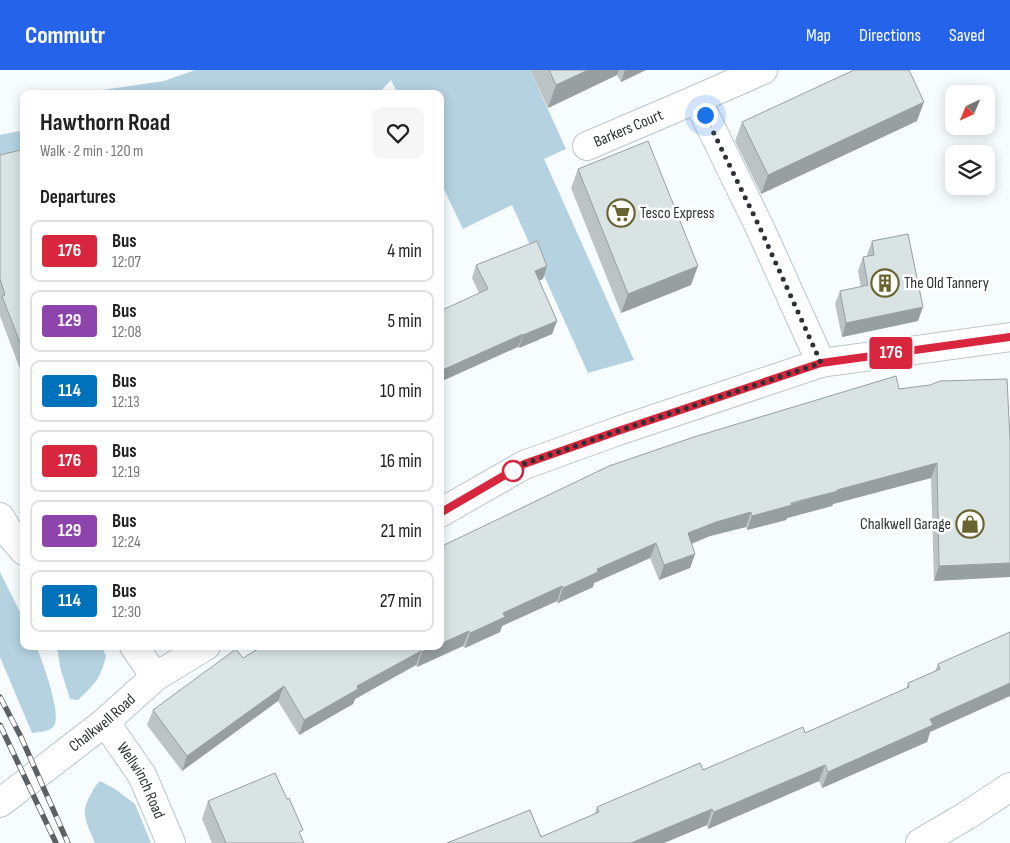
<!DOCTYPE html>
<meta charset="utf-8">
<style>
:root{--surface:#fff;--page:#f6f6f6;--text:#222;--muted:#767676;--line:#e0e0e0;--accent:#2563eb}
body{margin:0;font-family:"Sofia Sans Condensed",sans-serif;background:var(--page);color:var(--text);height:100vh;display:flex;flex-direction:column;font-size:19px;white-space:nowrap}
*{box-sizing:border-box;margin:0}
p{font-size:16px;color:var(--muted)}
.icon{flex:none;width:28px;height:28px;fill:none;stroke:currentColor;stroke-width:2;stroke-linecap:round;stroke-linejoin:round}
.map{position:relative;flex:1;overflow:hidden}
.details{position:absolute;left:20px;top:20px;width:424px;height:560px;display:flex;flex-direction:column;background:var(--surface);border-radius:10px;box-shadow:0 2px 12px #0003}
.details>*{flex:none}
.badge{padding:0 10px;border-radius:4px;font-size:18px;line-height:32px}
.needle{width:32px;rotate:224deg}
.controls{position:absolute;left:945px;top:15px;display:grid;gap:10px}
.controls a{display:grid;place-items:center;width:50px;height:50px;border-radius:10px;background:var(--surface);box-shadow:0 2px 12px #0003;font-size:25px}
.you{position:absolute;width:25px;height:25px;margin:-12px;border:4px solid #fff;border-radius:50%;background:#1a73e8;box-shadow:0 0 0 8px #1a73e833}
.map>.badge{position:absolute;translate:-50% -50%;box-shadow:0 0 0 2px #fff}
h2{padding:0 20px;font-size:19px;line-height:45px}
.round{display:grid;place-items:center;flex:none;width:52px;height:52px;border-radius:10px;background:var(--page)}
.head{display:flex;align-items:center;justify-content:space-between;height:85px;padding:0 20px}
h1{font-size:24px;font-weight:700;line-height:38px}
ul{padding:0;list-style:none}
li{display:flex;align-items:center;gap:15px;height:62px;margin:0 10px 8px;padding:0 10px;border:2px solid var(--line);border-radius:10px}
li div{flex:1}
li b{display:block;font-size:19px}
li em{font-style:normal}
li .badge{min-width:55px;font-weight:700;text-align:center}
header{display:flex;align-items:center;gap:30px;box-sizing:border-box;height:70px;padding:0 25px;background:var(--accent);color:#fff}
header strong{font-size:24px}
nav{display:flex;gap:28px;margin-inline-start:auto;font-size:18px}
.map>svg:first-child{display:block}
.green{fill:#b5d2e1}
.lines{fill:none;stroke-linecap:round;stroke-linejoin:round}
.minor-casing{stroke:#bdc6ca;stroke-width:30}
.minor{stroke:#fff;stroke-width:28}
.rail-casing{stroke:#5d6163;stroke-width:5.5}
.rail{stroke:#fff;stroke-width:4;stroke-dasharray:11;stroke-linecap:butt}
.wall{fill:#bbc3c4}
.shaded-wall{fill:#989fa0}
.building{fill:#d9e3e4;stroke:#989fa0}
.line-casing{stroke:#fff;stroke-width:11}
.line{stroke:#d7263d;stroke-width:8}
.walk{stroke:#2f3234;stroke-width:5;stroke-dasharray:0 9}
.stop-dot{fill:#fff;stroke:#d7263d;stroke-width:2.5}
.labels{text-anchor:middle;dominant-baseline:central;stroke-width:5;stroke-linejoin:round;paint-order:stroke}
.street-label{font-size:16px;fill:#2f3234;stroke:#fff}
.poi-label{font-size:16px;fill:#2f3234;stroke:#fff;text-anchor:start}
</style>
<header>
<strong>Commutr</strong>
<nav><a>Map</a><a>Directions</a><a>Saved</a></nav>
</header>
<div class="map">
<svg width="1010" height="773" viewBox="0 0 1010 773">
<rect width="100%" height="100%" fill="#f7fcff"/>
<path class="green" d="M195 0H530L566 79 544 89 634 290 588 303 512 135 463 159 440 111V24H398L391 10 378 24H75L164 11Z
M24 60V81L0 87V65Z
M0 502 24 550V576H36C42 590 62 644 54 656 49 662 39 662 32 663L0 587Z
M57 576H101L106 586C101 608 94 615 78 630L70 629 60 597Z
M100 711 115 719 135 734 151 773H95C87 753 79 744 91 724 94 718 96 715 100 711Z"/>
<g class="lines">
<g class="minor-casing">
<g id="minor">
<path d="M763 0 697 29 760 158 821 293"/>
<path id="s1" d="M587 76 697 29"/>
<path d="M440 443 524 395 618 361 821 293 1010 267"/>
<path d="M0 447 12 467 24 481"/>
<path d="M134 576 155 607"/>
<path id="s2" d="M105 652 142 705 171 773"/>
<path id="s3" d="M0 733 105 652 155 607 206 576"/>
<path d="M920 773 966 746 1010 717"/>
</g>
</g>
<use href="#minor" class="minor"/>
<g class="rail-casing">
<path id="rail" d="M0 627 21 667 68 773
M0 655 56 773"/>
</g>
<use href="#rail" class="rail"/>
</g>
<path class="wall" d="M530 0H646L621 12 617 5 548 38Z
M917 51 761 124 735 71 742 52Z
M0 85 24 92V307L20 299 0 246Z
M578 99 691 215 621 243 571 118Z
M872 171 918 251 842 267 835 234 840 221 861 217 858 201 863 187 867 186V185Z
M476 195 543 209 539 210 557 251 552 264 519 278 479 223 472 208Z
M899 319 1010 370 934 511 931 408 833 434 832 436 787 448 786 450 747 460 746 457 710 466 692 474 695 484 690 498 659 510 650 488 594 513 593 517 558 533 557 531 502 556 500 562 465 578 463 576 417 597 416 595 355 629 353 634 299 665 278 631 182 701 147 655 153 640 243 588Z
M1010 562V626L930 662 927 672 822 718 819 711 708 759 707 755 664 773H447L541 767 594 745 597 737 805 663 906 619 908 613 935 601 938 594Z
M208 731 301 766 304 773H212L202 749Z"/>
<path class="shaded-wall" d="M588 0H619L617 5 548 38 556 15Z
M625 0H646L621 12Z
M924 32 917 51 761 124 768 105Z
M547 196 543 209 531 214 535 201Z
M698 196 691 215 621 243 628 224Z
M923 237 918 251 842 267 846 253Z
M557 251 552 264 519 278 523 265Z
M523 264 518 277 440 312V301Z
M937 393 931 408 833 434 832 436 787 448 786 450 747 460 752 446 837 420Z
M751 442 746 457 710 466 682 477 688 463 716 452Z
M656 473 650 488 594 513 593 517 558 533 563 518 597 499Z
M695 484 690 498 659 510 664 495Z
M1010 493V507L934 511 939 496Z
M562 516 557 531 502 556 500 562 465 578 470 563 503 543Z
M469 561 463 576 417 597 422 582 435 576H440V574Z
M421 581 416 595 355 629 353 634 299 665 304 650 357 616Z
M1010 613V626L930 662 927 672 822 718 828 702 930 649Z
M284 616 278 631 182 701 187 686Z
M825 695 819 711 708 759 714 742Z
M712 739 707 755 664 773H631Z"/>
<path class="building" d="M549 0H588L556 15Z
M854 0H909L924 32 768 105 742 52Z
M648 71 698 196 628 224 578 99Z
M21 80 24 92V283L2 226 5 225 0 209V85Z
M908 164 923 237 846 253 840 221 868 215 863 187 874 185 872 171Z
M537 171 547 196 535 201 557 251 523 265V264L440 301V241L488 219 476 195Z
M896 306 899 319 930 315 940 311 1007 309 1010 370V493L939 496 937 393 837 420 838 421 791 433 792 435 752 446 751 442 716 452 688 463 695 484 664 495 656 473 597 499 598 502 563 518 562 516 503 543 505 547 470 563 469 561 440 574V477L609 396 694 367Z
M1010 562V613L930 649 933 655 828 702 825 695 714 742 712 739 631 773H447L530 740 541 767 599 742 597 737 700 693 703 700 803 657 805 663 909 617 908 613 940 599 938 594Z
M263 576H435L422 582 421 581 357 616 358 619 304 650 284 616 187 686 153 640 236 579 243 588Z
M275 703 287 729 289 728 303 760 299 762 304 773H226L208 731Z"/>
<g class="lines">
<g class="line-casing">
<path id="line" d="M440 443 524 394 618 361 821 293 1010 267"/>
</g>
<use href="#line" class="line"/>
<path class="walk" d="M513 401 507 404 524 394 618 361 821 293 760 158 705 45"/>
</g>
<defs>
<g id="supermarket-ring" transform="scale(1.4375)"><circle r="9.5" fill="#fff" stroke="#6a6430" stroke-width="1.5"/><path d="M-6-5.5h2.5l.6 2H6L4.5 2H-2.5L-4.4-4H-6ZM-1.5 3.2a1.3 1.3 0 1 0 .1 0ZM3 3.2a1.3 1.3 0 1 0 .1 0Z" fill="#6a6430"/></g>
<g id="building-ring" transform="scale(1.4375)"><circle r="9.5" fill="#fff" stroke="#6a6430" stroke-width="1.5"/><path d="M-4-6H4V6H1V3H-1V6H-4ZM-2.5-4.3h1.7v1.8h-1.7ZM.8-4.3h1.7v1.8H.8ZM-2.5-1h1.7V.8h-1.7ZM.8-1h1.7V.8H.8Z" fill="#6a6430"/></g>
<g id="shop-ring" transform="scale(1.4375)"><circle r="9.5" fill="#fff" stroke="#6a6430" stroke-width="1.5"/><path d="M-5-2.5h2.3a2.7 3.5 0 0 1 5.4 0H5L5.5 6h-11ZM-1.5-2.5h3a1.5 2.3 0 0 0-3 0Z" fill="#6a6430"/></g>
</defs>
<g fill-rule="evenodd">
<use href="#supermarket-ring" x="621" y="143"/>
<use href="#building-ring" x="885" y="213"/>
<use href="#shop-ring" x="970" y="454"/>
</g>
<circle class="stop-dot" cx="513" cy="401" r="10"/>
<g class="labels">
<g class="street-label">
<text stroke="none"><textPath href="#s1" startOffset="45">Barkers Court</textPath></text>
<text stroke="none"><textPath href="#s3" startOffset="130">Chalkwell Road</textPath></text>
<text stroke="none"><textPath href="#s2" startOffset="69">Wellwinch Road</textPath></text>
</g>
<g class="poi-label">
<text x="640" y="143">Tesco Express</text>
<text x="904" y="213">The Old Tannery</text>
<text x="951" y="454" text-anchor="end">Chalkwell Garage</text>
</g>
</g>
</svg>
<div class="controls">
<a><svg class="needle" viewBox="-14 -14 28 28"><path d="M0-13l5 13h-10z" fill="#e53935"/><path d="M0 13l5-13h-10z" fill="#767676"/></svg></a>
<a><svg class="icon" aria-label="layers" viewBox="0 0 24 24"><path d="M12 4l9 5-9 5-9-5zM3 14l9 5 9-5"/></svg></a>
</div>
<div class="you" style="left:705px;top:45px"></div>
<b class="badge" style="left:891px;top:283px;background:#d7263d;color:#fff">176</b>
<section class="details">
<div class="head"><div><h1>Hawthorn Road</h1><p>Walk · 2 min · 120 m</p></div><a class="round"><svg class="icon" aria-label="heart" viewBox="0 0 24 24"><path d="M12 20l-8-8c-3-5 5-10 8-4 3-6 11-1 8 4z"/></svg></a></div>
<h2>Departures</h2>
<ul>
<li><span class="badge" style="background:#d7263d;color:#fff">176</span><div><b>Bus</b><p>12:07</p></div><em>4 min</em></li>
<li><span class="badge" style="background:#8e44ad;color:#fff">129</span><div><b>Bus</b><p>12:08</p></div><em>5 min</em></li>
<li><span class="badge" style="background:#0072bc;color:#fff">114</span><div><b>Bus</b><p>12:13</p></div><em>10 min</em></li>
<li><span class="badge" style="background:#d7263d;color:#fff">176</span><div><b>Bus</b><p>12:19</p></div><em>16 min</em></li>
<li><span class="badge" style="background:#8e44ad;color:#fff">129</span><div><b>Bus</b><p>12:24</p></div><em>21 min</em></li>
<li><span class="badge" style="background:#0072bc;color:#fff">114</span><div><b>Bus</b><p>12:30</p></div><em>27 min</em></li>
</ul>
</section>
</div>
